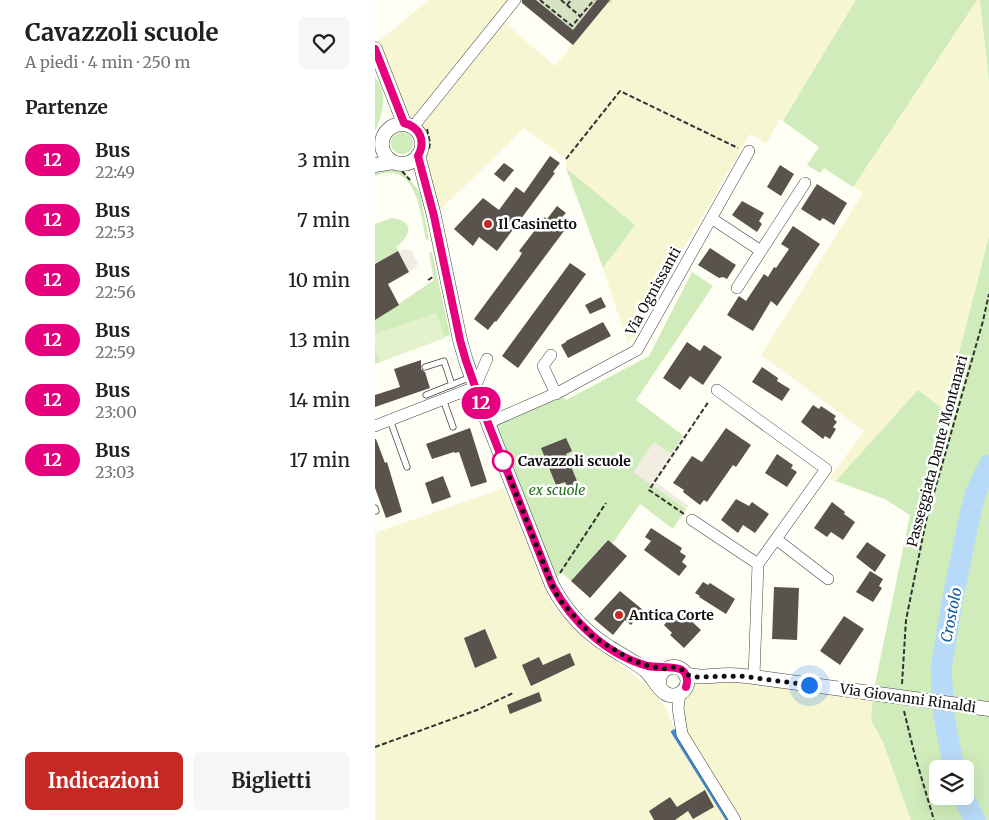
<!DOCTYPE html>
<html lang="it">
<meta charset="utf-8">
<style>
:root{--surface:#fff;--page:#f6f6f6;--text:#202124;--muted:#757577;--accent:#c62823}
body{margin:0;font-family:Merriweather,serif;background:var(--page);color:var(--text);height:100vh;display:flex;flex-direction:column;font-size:19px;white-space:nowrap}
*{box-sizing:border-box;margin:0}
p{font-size:16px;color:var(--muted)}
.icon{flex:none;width:28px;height:28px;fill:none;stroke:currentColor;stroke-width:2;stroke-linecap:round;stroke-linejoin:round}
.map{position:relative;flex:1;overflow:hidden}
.sheet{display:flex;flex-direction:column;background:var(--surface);width:375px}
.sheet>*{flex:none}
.badge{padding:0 10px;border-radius:16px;font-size:18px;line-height:32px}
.tools{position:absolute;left:554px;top:760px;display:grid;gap:10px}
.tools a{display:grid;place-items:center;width:45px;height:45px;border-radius:8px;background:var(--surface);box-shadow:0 5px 20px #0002;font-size:25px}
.you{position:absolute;width:25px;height:25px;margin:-12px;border:4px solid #fff;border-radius:50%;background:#1a73e8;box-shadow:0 0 0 8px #1a73e833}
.map>.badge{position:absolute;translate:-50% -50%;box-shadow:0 0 0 2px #fff}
h2{padding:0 25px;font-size:19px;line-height:45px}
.round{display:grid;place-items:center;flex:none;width:52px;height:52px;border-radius:8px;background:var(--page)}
.head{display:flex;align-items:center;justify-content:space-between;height:85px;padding:0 25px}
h1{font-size:24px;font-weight:700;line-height:38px}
.button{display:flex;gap:10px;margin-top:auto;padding:10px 25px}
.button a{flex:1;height:58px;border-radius:8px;background:var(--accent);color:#fff;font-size:20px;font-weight:700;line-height:58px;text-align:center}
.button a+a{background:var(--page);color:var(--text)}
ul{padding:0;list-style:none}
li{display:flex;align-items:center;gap:15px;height:60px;padding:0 25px}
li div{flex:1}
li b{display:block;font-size:19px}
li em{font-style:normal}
li .badge{min-width:55px;font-weight:700;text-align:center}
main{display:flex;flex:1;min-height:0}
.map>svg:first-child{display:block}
.farmland{fill:#f6f6d2}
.green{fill:#d0ecbb;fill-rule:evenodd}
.cemetery{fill:#d6e3c3}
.pitch{fill:#e3f2cd}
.plaza{fill:#f1eee1}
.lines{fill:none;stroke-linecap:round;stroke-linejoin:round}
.stream{stroke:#3b8ad1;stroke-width:4}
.river{stroke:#b7daf8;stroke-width:21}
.building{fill:#5a524c}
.service-casing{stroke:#434343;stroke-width:7}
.minor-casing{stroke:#434343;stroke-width:12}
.tertiary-casing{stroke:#434343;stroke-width:15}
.path{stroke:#323232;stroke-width:2;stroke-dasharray:5 2.5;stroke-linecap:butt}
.service{stroke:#fff;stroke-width:5.5}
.minor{stroke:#fff;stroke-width:11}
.tertiary{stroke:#fff;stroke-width:14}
.line-casing{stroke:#fff;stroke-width:11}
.line{stroke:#e6007e;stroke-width:8}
.walk{stroke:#101010;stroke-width:5;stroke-dasharray:0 9}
.poi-dot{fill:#c62823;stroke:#fff;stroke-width:2}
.stop-dot{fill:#fff;stroke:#e6007e;stroke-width:2.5}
.labels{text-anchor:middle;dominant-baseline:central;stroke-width:5;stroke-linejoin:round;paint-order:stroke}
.poi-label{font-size:14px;font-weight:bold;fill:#101010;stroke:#fff;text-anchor:start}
.street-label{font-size:14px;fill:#101010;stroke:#fff}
.stop-label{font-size:14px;font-weight:bold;fill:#101010;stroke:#fff;text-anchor:start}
.park-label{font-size:14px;font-style:italic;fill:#276b1d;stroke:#fff}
.water-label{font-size:15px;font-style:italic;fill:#145ba7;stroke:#fff}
</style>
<main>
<section class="sheet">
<div class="head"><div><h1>Cavazzoli scuole</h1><p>A piedi · 4 min · 250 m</p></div><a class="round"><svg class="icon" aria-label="heart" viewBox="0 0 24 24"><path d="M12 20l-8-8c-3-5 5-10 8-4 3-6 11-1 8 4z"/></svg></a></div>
<h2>Partenze</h2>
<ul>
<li><span class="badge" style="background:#e6007e;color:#fff">12</span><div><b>Bus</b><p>22:49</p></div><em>3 min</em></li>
<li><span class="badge" style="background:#e6007e;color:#fff">12</span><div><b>Bus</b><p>22:53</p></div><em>7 min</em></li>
<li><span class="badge" style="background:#e6007e;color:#fff">12</span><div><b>Bus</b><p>22:56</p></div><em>10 min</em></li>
<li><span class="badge" style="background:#e6007e;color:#fff">12</span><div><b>Bus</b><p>22:59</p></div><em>13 min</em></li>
<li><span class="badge" style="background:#e6007e;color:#fff">12</span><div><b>Bus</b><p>23:00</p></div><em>14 min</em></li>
<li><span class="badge" style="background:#e6007e;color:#fff">12</span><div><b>Bus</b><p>23:03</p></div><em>17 min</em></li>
</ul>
<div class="button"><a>Indicazioni</a><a>Biglietti</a></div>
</section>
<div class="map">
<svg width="614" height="820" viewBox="0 0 614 820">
<rect width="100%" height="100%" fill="#fffef4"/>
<path class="farmland" d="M54 0H140L125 19 180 66 233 2 235 3 238 0H605L614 81V236L589 334 535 515 510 499 454 479 489 431 386 355 488 193 449 168 445 173 432 165 444 147 405 119 391 144 375 134 253 344 228 268 259 225 191 168V159L149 128 59 216 46 151 47 140 42 130 34 125 0 44Z
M129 488 174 599 188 618 212 642 258 674 279 692 291 708 300 731 355 820H0V533Z
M334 677 498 694 496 720 508 741 536 820H360L308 731 306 696 311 687 321 682Z"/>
<path class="green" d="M481 0H602L478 187 449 168 445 173 432 165 444 147 408 121Z
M605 0H614V81Z
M0 77C14 92 7 116 0 132Z
M16 143a11 11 0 1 1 22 0a11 11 0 1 1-22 0Z
M18 166 30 173 45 193 54 239 51 240C46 214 41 158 0 176V169Z
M191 168 260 225 228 268Z
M17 218C40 221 36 236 21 247L23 251 0 264V224Z
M614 236V820H536L508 742 496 720 498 694 535 515 510 499 461 481 543 390 568 409 589 334ZM562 769H590V796H562Z
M57 252 75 335 0 364V320L59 280 54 253Z
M317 272 338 286 261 400 310 437 280 482 313 506 298 529 265 504 237 544 232 540 196 581 186 572 177 585 113 423 186 391 191 400 274 356Z"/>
<path class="cemetery" d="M146 0H238L235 4 233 3 198 45 145 1Z"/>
<path class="pitch" d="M61 313 70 338 5 362 0 348V334Z"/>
<path class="plaza" d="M30 249 37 251 43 264 40 268 34 272 23 251Z
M308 436 312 438 281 483 313 506 311 509 258 472 279 442 296 453Z"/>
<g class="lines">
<path class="stream" d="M301 731 298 732 353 820"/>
<path class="river" d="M579 769 569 717 566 669 578 597 596 510 601 492 614 465
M588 796 600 820"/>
</g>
<path class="building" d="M147 0H161L198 30 222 0H235L198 45 147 3Z
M175 156 185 163 178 172 180 173 122 251 104 237 98 246 79 229 108 198 124 210 141 187 149 193Z
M129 163 139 170 129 182 119 174Z
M405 165 419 174 406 196 392 187Z
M442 184 472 203 459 225 448 218 445 221 426 209Z
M367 201 389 213 384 221 387 224 382 232 357 215Z
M182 206 191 213 187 217 195 223 121 322 120 321 113 330 99 319 144 258 147 253 144 251 170 217 172 219Z
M418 226 445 244 402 306 396 301 378 331 352 315 364 296 371 301 389 274 393 277 399 267 401 268 414 249 406 244Z
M335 248 361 265 352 279 348 277 344 278 323 265Z
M23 251 34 272 13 284 24 305 0 320V264Z
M195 263 211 274 143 368 127 356Z
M226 297 231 307 215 314 210 305Z
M228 322 236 336 193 358 186 345 191 342V341Z
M312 342 325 351 329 345 347 357 328 385 315 376 305 390 288 378Z
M46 360V369L50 372 55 388 0 407V395L25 387 19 369Z
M387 367 403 378 402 381 415 389 407 401 377 382Z
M438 405 444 409 446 406 461 416 459 419 462 422 458 427 461 429 455 439 450 436 448 439 426 422Z
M95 428 112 482 96 487 84 452 80 453 79 452 57 459 51 444Z
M351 428 376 445 361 467 358 465 332 502 329 500 325 505 308 492 309 490 298 483 317 456 327 462Z
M191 438 197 451 191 454 204 486 194 491 190 482 181 485 166 448Z
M0 439H1L10 463 12 462 27 512 11 518 0 488Z
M402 454 418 465 416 468 422 472 412 487 390 473Z
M68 476 76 497 57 504 50 483Z
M361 499 374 506 377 502 394 514 380 533 368 525 363 533 346 520Z
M457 502 470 512 469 514 480 522 468 540 456 532 452 537 439 528Z
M276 528 307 548 305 552 311 556 307 562 312 566 304 576 269 550 276 541 270 537Z
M233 540 252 556 215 598 196 581Z
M492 542 511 555 500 572 481 557Z
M495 571 508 579 504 586 507 588 498 602 481 592Z
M328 582 333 585 335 583 360 599 351 614 324 597 325 596 320 593Z
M399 587 424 588 422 640 397 639Z
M245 591 268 610 256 625 250 620 238 635 219 619Z
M303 609 326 630 309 648 295 635 297 633 289 625Z
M469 616 489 629 465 665 445 651Z
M110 629 122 658 100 668 89 638Z
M195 653 200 665 156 686 147 665 164 657 168 665Z
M164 692 167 701 135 714 132 705Z
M330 790 339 807 318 819 313 811 300 820H279L274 811 295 797 302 807Z"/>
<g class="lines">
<g class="service-casing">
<path id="service" d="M50 367 69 361 77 385
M51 395 96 377
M68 399 78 427
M15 420 32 467
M0 508 1 511"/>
</g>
<g class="minor-casing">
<path id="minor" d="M38 127 140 0
M336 218 386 251 430 183
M362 288 386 251
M176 355 168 366 181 394
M342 390 451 469 383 564
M113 423 186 391 262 350 374 151
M0 426 100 387 112 359
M317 520 383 564 379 677
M401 539 453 579
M305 694 303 708 307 734 360 820"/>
</g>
<g class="tertiary-casing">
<path id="tertiary" d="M0 49 29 123
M7 144a20 20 0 1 1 40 0a20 20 0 1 1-40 0Z
M43 155 59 216 85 340 91 361 113 423 177 585C190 610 210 632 234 647 246 655 259 661 270 670 277 676 284 690 290 693 300 700 315 691 312 678 308 660 282 665 284 685
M0 165 18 162
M310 674C326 679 338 675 354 675 362 675 371 676 379 677L614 709"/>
</g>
<path class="path" d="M165 0 197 26 219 0
M186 0 205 16
M192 5 196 0
M52 129 55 143 54 149
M191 159 245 91 363 148
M27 171 35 180
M53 280 58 277
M309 514 274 490 334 401
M185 573 231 503
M527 684 531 620 551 521 608 321 614 294
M529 711 540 756 559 820
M0 747 102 710 138 693"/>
<use href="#service" class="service"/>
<use href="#minor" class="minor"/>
<use href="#tertiary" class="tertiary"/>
</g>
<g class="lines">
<g class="line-casing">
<path id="line" d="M0 49 29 123C45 127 51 141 43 156L59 216 85 340 91 361 113 423 177 585C197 622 232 655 273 666 282 668 301 666 307 670 312 674 313 681 311 687"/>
</g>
<use href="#line" class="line"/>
<path class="walk" d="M128 461 177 585 184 599 217 636 256 660 274 666 291 669 299 667 307 670 310 674 320 677 366 676 434 685"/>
</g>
<g class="poi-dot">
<circle cx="113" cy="224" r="5"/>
<circle cx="244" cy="615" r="5"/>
</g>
<circle class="stop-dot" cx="128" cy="461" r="10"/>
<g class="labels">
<g class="poi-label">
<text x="123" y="224">Il Casinetto</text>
<text x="254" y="615">Antica Corte</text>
</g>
<g class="street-label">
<text transform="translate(278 291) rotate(-61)">Via Ognissanti</text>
<text transform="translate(562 451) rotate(-75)">Passeggiata Dante Montanari</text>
<text transform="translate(533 698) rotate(8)">Via Giovanni Rinaldi</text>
</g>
<g class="stop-label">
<text x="143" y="461">Cavazzoli scuole</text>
</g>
<g class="park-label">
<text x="182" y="490">ex scuole</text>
</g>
<g class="water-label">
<text transform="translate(576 615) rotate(-79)">Crostolo</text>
</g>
</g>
</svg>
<div class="tools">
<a><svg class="icon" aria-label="layers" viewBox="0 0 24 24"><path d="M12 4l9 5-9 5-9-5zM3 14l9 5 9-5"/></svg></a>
</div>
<div class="you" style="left:434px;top:685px"></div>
<b class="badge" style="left:106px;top:403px;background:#e6007e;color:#fff">12</b>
</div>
</main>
